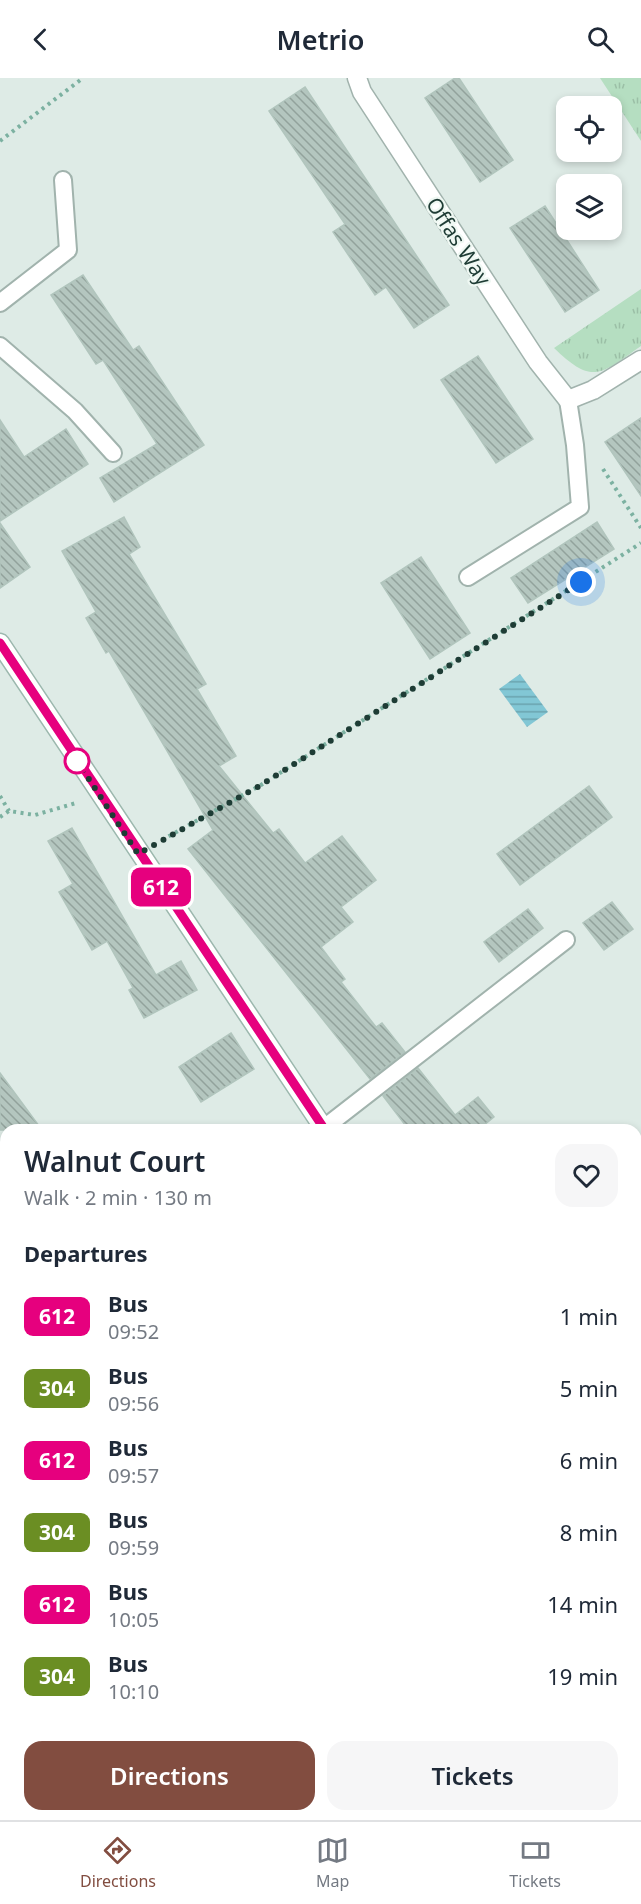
<!DOCTYPE html>
<meta charset="utf-8">
<style>
:root{--surface:#fff;--page:#f6f6f7;--text:#1f2937;--muted:#747a83;--line:#e0e1e3;--accent:#824d40}
body{margin:0;font-family:"Noto Sans",sans-serif;background:var(--page);color:var(--text);height:100vh;display:flex;flex-direction:column;font-size:22px;white-space:nowrap}
*{box-sizing:border-box;margin:0}
p{font-size:20px;color:var(--muted)}
.icon{flex:none;width:33px;height:33px;fill:none;stroke:currentColor;stroke-width:2;stroke-linecap:round;stroke-linejoin:round}
.map{position:relative;flex:1;overflow:hidden}
.side{position:absolute;left:0px;top:1046px;width:642px;height:698px;display:flex;flex-direction:column;background:var(--surface);border-radius:18px 18px 0 0;box-shadow:0 3px 9px #0003}
.side>*{flex:none}
.badge{padding:0 12px;border-radius:9px;font-size:21px;line-height:39px}
.controls{position:absolute;left:556px;top:18px;display:grid;gap:12px}
.controls a{display:grid;place-items:center;width:66px;height:66px;border-radius:12px;background:var(--surface);box-shadow:0 3px 9px #0003;font-size:30px}
.you{position:absolute;width:30px;height:30px;margin:-15px;border:4px solid #fff;border-radius:50%;background:#1a73e8;box-shadow:0 0 0 9px #1a73e833}
.map>.badge{position:absolute;translate:-50% -50%;box-shadow:0 0 0 3px #fff}
h2{padding:0 24px;font-size:22px;line-height:54px}
.round{display:grid;place-items:center;flex:none;width:63px;height:63px;border-radius:18px;background:var(--page)}
.headline{display:flex;align-items:center;justify-content:space-between;height:102px;padding:0 24px}
h1{font-size:28px;font-weight:600;line-height:45px}
.primary-button{display:flex;gap:12px;margin-top:auto;padding:12px 24px}
.primary-button a{flex:1;height:69px;border-radius:18px;background:var(--accent);color:#fff;font-size:24px;font-weight:600;line-height:69px;text-align:center}
.primary-button a+a{background:var(--page);color:var(--text)}
ul{padding:0;list-style:none}
li{display:flex;align-items:center;gap:18px;height:72px;padding:0 24px}
li div{flex:1}
li b{display:block;font-size:22px}
li em{font-style:normal}
li .badge{min-width:66px;font-weight:700;text-align:center}
header{display:flex;justify-content:space-between;align-items:center;height:78px;padding:0 24px;background:var(--surface);font-size:27px;font-weight:600}
.tab-bar{display:flex;justify-content:space-around;align-items:center;height:84px;border-top:2px solid var(--line);background:var(--surface);font-size:16px;color:var(--muted)}
.tab-bar a{display:grid;justify-items:center;gap:3px}
.tab-bar .active{color:var(--accent)}
.map>svg:first-child{display:block}
.park{fill:url(#park-tufts)}
.water{fill:url(#water-rules)}
.building{fill:url(#building-back-hatch);stroke:#b1c5bd;stroke-width:1.5}
.lines{fill:none;stroke-linecap:round;stroke-linejoin:round}
.service-casing{stroke:#a1b3ad;stroke-width:20}
.minor-casing{stroke:#a1b3ad;stroke-width:21}
.secondary-casing{stroke:#9cb8ae;stroke-width:21}
.path{stroke:#7cb1a1;stroke-width:4;stroke-dasharray:3 4.5;stroke-linecap:butt}
.service{stroke:#fff;stroke-width:16}
.minor{stroke:#fff;stroke-width:18}
.secondary{stroke:#fff;stroke-width:18}
.line-casing{stroke:#fff;stroke-width:14}
.line{stroke:#e6007e;stroke-width:9}
.walk{stroke:#1e3c35;stroke-width:6;stroke-dasharray:0 10.8}
.stop-dot{fill:#fff;stroke:#e6007e;stroke-width:3}
.labels{text-anchor:middle;dominant-baseline:central;stroke-width:4.5;stroke-linejoin:round;paint-order:stroke}
.street-label{font-size:21px;fill:#1e3c35;stroke:#eff8f3}
</style>
<header><svg class="icon" aria-label="back" viewBox="0 0 24 24"><path d="M15 5l-7 7 7 7"/></svg>Metrio<svg class="icon" aria-label="search" viewBox="0 0 24 24"><circle cx="10" cy="10" r="6"/><path d="M15 15l6 6"/></svg></header>
<div class="map">
<svg width="641" height="1742" viewBox="0 0 641 1742">
<defs>
<pattern id="park-tufts" width="24" height="20" patternUnits="userSpaceOnUse" patternTransform="scale(1.5)"><rect width="24" height="20" fill="#b5dec1"/><path d="M3 7l-1-3M5 7V3M7 7l1-3M15 17l-1-3M17 17v-4M19 17l1-3" fill="none" stroke="#9bbfa6"/></pattern>
<pattern id="water-rules" width="6" height="5" patternUnits="userSpaceOnUse" patternTransform="scale(1.5)"><rect width="6" height="5" fill="#82c7d5"/><path d="M0 2.5h6" fill="none" stroke="#6aa3ae"/></pattern>
<pattern id="building-back-hatch" width="6" height="6" patternUnits="userSpaceOnUse" patternTransform="scale(1.5)"><rect width="6" height="6" fill="#b4c6bf"/><path d="M-1 5l2 2M0 0l6 6M5-1l2 2" fill="none" stroke="#92a29c"/></pattern>
</defs>
<rect width="100%" height="100%" fill="#deebe6"/>
<path class="park" d="M600 0H641V63Z
M641 211V268C601 296 593 308 554 270Z"/>
<path class="water" d="M520 596 548 634 527 649 499 611Z"/>
<path class="building" d="M455 0H459L513 82 480 104 425 20Z
M305 9 449 227 414 250 386 209 375 217 333 154 345 146 269 33Z
M545 128 599 212 565 234 510 150Z
M83 197 133 272 139 268 204 367 114 424 100 400 157 366 103 282 96 286 51 217Z
M478 278 533 361 496 385 441 302Z
M641 340V418L605 364Z
M0 342 24 379 66 351 88 386 0 443Z
M124 439 140 469 129 476 206 606 197 611 236 678 219 688 273 755 279 751 305 785 342 758 376 802 341 829 353 844 321 869 345 901 341 904 376 949 382 945 405 974 370 1001 188 771 213 752 109 573 106 575 86 540 96 534 62 473Z
M597 444 614 471 528 525 511 500Z
M0 445 30 489 0 510Z
M421 479 470 555 430 581 381 505Z
M589 708 612 739 520 807 497 776Z
M72 750 156 897 181 883 197 912 144 940 129 912 133 910 107 863 92 872 59 814 73 806 48 763Z
M612 824 633 851 604 872 583 845Z
M528 831 543 850 499 884 484 864Z
M231 955 254 991 201 1024 179 989Z
M418 990 455 1037 478 1019 494 1039 478 1052H409L383 1018Z
M0 995 42 1052H0Z"/>
<g class="lines">
<g class="service-casing">
<path id="service" d="M0 225 68 172 63 102
M0 268 75 333 113 375
M468 499 580 429 575 367 568 322
M324 1050 566 862
M636 1351 641 1347"/>
</g>
<g class="minor-casing">
<path id="minor" d="M357 0 362 14 538 284 568 322 593 312 641 282
M0 1200 6 1206
M191 1742 192 1737"/>
</g>
<g class="secondary-casing">
<path id="secondary" d="M0 565 325 1052
M636 1368 641 1372"/>
</g>
<path class="path" d="M0 63 83 0
M603 391 641 450
M0 718 9 733
M0 739 9 733 35 737 76 725
M162 762 261 707 641 465"/>
<use href="#service" class="service"/>
<use href="#minor" class="minor"/>
<use href="#secondary" class="secondary"/>
</g>
<g class="lines">
<g class="line-casing">
<path id="line" d="M0 565 325 1052"/>
</g>
<use href="#line" class="line"/>
<path class="walk" d="M77 683 138 776 261 707 581 504"/>
</g>
<circle class="stop-dot" cx="77" cy="683" r="12"/>
<g class="labels">
<g class="street-label">
<text transform="translate(459 163) rotate(57)">Offas Way</text>
</g>
</g>
</svg>
<div class="controls">
<a><svg class="icon" aria-label="locate" viewBox="0 0 24 24"><circle cx="12" cy="12" r="6"/><path d="M12 2v4M12 18v4M2 12h4M18 12h4"/></svg></a>
<a><svg class="icon" aria-label="layers" viewBox="0 0 24 24"><path d="M12 4l9 5-9 5-9-5zM3 14l9 5 9-5"/></svg></a>
</div>
<div class="you" style="left:581px;top:504px"></div>
<b class="badge" style="left:161px;top:809px;background:#e6007e;color:#fff">612</b>
<section class="side">
<div class="headline"><div><h1>Walnut Court</h1><p>Walk · 2 min · 130 m</p></div><a class="round"><svg class="icon" aria-label="heart" viewBox="0 0 24 24"><path d="M12 20l-8-8c-3-5 5-10 8-4 3-6 11-1 8 4z"/></svg></a></div>
<h2>Departures</h2>
<ul>
<li><span class="badge" style="background:#e6007e;color:#fff">612</span><div><b>Bus</b><p>09:52</p></div><em>1 min</em></li>
<li><span class="badge" style="background:#6b8e23;color:#fff">304</span><div><b>Bus</b><p>09:56</p></div><em>5 min</em></li>
<li><span class="badge" style="background:#e6007e;color:#fff">612</span><div><b>Bus</b><p>09:57</p></div><em>6 min</em></li>
<li><span class="badge" style="background:#6b8e23;color:#fff">304</span><div><b>Bus</b><p>09:59</p></div><em>8 min</em></li>
<li><span class="badge" style="background:#e6007e;color:#fff">612</span><div><b>Bus</b><p>10:05</p></div><em>14 min</em></li>
<li><span class="badge" style="background:#6b8e23;color:#fff">304</span><div><b>Bus</b><p>10:10</p></div><em>19 min</em></li>
</ul>
<div class="primary-button"><a>Directions</a><a>Tickets</a></div>
</section>
</div>
<nav class="tab-bar">
<a class="active"><svg class="icon" aria-label="directions" viewBox="0 0 24 24"><path d="M12 3l9 9-9 9-9-9zM9 14v-3h6M13 9l2 2-2 2"/></svg>Directions</a>
<a><svg class="icon" aria-label="map" viewBox="0 0 24 24"><path d="M3 6l6-2 6 2 6-2v14l-6 2-6-2-6 2zM9 4v14M15 6v14"/></svg>Map</a>
<a><svg class="icon" aria-label="tickets" viewBox="0 0 24 24"><path d="M3 7h18v10H3zM15 7v10"/></svg>Tickets</a>
</nav>
